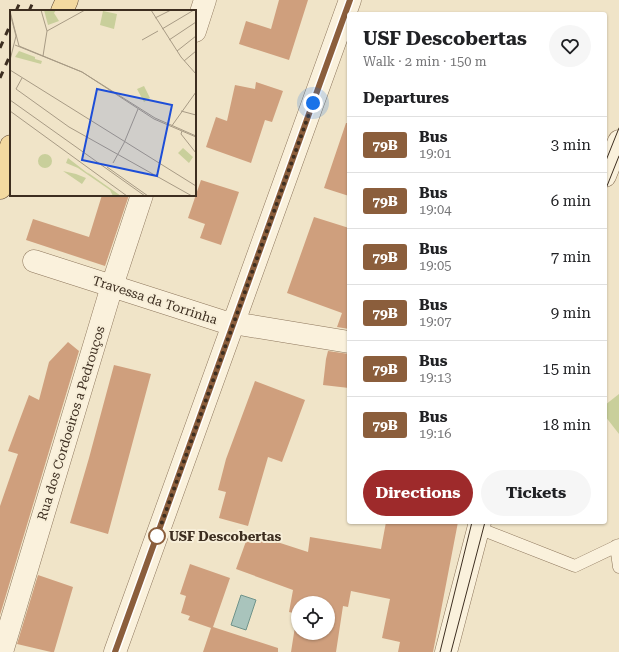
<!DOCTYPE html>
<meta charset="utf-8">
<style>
:root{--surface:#fff;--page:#f6f6f6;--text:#202124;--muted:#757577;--line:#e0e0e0;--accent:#9e2a2b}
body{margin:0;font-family:"Roboto Serif",serif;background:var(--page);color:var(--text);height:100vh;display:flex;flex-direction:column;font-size:15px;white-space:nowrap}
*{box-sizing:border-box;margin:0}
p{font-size:13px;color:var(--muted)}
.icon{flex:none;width:22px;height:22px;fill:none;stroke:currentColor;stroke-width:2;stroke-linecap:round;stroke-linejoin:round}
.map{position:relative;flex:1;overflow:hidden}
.drawer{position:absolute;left:347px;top:12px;width:260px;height:512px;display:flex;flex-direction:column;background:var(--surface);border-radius:4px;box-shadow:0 1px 3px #0004}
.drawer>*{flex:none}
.badge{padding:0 8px;border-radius:3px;font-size:14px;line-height:26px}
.controls{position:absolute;left:291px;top:596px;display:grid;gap:8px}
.controls a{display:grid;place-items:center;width:44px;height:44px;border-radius:50%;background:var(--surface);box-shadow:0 1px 3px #0004;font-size:20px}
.you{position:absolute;width:20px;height:20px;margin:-10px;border:3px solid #fff;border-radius:50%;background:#1a73e8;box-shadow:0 0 0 6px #1a73e833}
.map>.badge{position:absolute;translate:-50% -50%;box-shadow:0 0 0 2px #fff}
h2{padding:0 16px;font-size:15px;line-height:36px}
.round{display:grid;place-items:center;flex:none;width:42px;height:42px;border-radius:21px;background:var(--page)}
.summary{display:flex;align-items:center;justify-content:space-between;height:68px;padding:0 16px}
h1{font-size:19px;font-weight:700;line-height:30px}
.primary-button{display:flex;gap:8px;margin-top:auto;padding:8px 16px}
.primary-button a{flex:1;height:46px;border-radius:24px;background:var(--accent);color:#fff;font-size:16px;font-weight:700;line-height:46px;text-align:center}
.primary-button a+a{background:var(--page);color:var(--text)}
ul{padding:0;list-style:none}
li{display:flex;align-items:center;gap:12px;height:56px;padding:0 16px;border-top:1px solid var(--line)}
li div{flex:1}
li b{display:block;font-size:15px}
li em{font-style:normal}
li .badge{min-width:44px;font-weight:700;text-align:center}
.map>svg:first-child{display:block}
.green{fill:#c9cf9b}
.water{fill:#a9c4bc;stroke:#6f938a}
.building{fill:#cf9f7d;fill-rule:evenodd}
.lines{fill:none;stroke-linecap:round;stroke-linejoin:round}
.service-casing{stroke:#8d765c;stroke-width:13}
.minor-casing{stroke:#8d765c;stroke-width:23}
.tertiary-casing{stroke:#8d765c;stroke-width:23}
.primary-casing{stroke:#5b4430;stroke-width:23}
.service{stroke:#faf1dc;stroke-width:12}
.minor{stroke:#faf1dc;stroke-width:22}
.tertiary{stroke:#faf1dc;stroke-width:22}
.primary{stroke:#f3d9a0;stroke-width:22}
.tram{stroke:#3d2e20;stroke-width:1}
.rail{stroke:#3d2e20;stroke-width:3;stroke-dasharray:7 7;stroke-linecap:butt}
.line-casing{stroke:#fff;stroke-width:9}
.line{stroke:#8b5e3c;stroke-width:6}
.walk{stroke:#3d2e20;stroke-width:4;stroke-dasharray:0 7.2}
.stop-dot{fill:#fff;stroke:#8b5e3c;stroke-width:2}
.labels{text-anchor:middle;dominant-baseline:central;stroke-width:4;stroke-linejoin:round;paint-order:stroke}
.street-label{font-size:13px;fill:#3d2e20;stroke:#f7eed8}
.stop-label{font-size:13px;font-weight:bold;fill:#3d2e20;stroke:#f7eed8;text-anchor:start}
.inset-road{fill:none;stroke:#a89b85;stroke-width:1}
.view{fill:#1d4ed8;fill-opacity:0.15;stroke:#1d4ed8;stroke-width:2}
.inset-edge{fill:none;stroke:#3d2e20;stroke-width:2}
</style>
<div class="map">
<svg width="619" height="652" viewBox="0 0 619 652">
<rect width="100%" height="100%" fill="#f0e4c8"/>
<path class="green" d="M619 394V434L605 416V405Z"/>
<path class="water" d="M241 595 256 600 246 630 231 625Z"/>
<path class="building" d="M279 0H308L289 60 239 44 246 21 271 29Z
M256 82 283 91 272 122 265 120 251 163 206 147 216 117 227 121 235 85 255 89Z
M346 123H349V196L324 188Z
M201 180 239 192 221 245 200 238 205 224 188 218Z
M102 195H129L105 266 26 240 33 219 89 237Z
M314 217 349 228V329L337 327 342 313 287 293Z
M68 342 79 351 0 615V506L18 454 8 451 29 395 39 400 49 362Z
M328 351 349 354V388L323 385 326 359Z
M114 365 151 374 108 534 70 523 89 458Z
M255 381 305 400 282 462 268 457 248 526 219 518 226 492 218 490 226 459Z
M386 522H458L433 652H398L400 642 382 638 390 599 351 591 348 607 343 606 336 652H291L297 614 289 612 293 590 236 569 249 533 308 552 310 537 381 549ZM298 603H328V633H298Z
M190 564 230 578 213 627 278 648V652H203L211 628 188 620 190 616 181 613 186 596 180 594Z
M38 575 73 587 54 652H51L17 644Z"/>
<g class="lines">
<g class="service-casing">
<path id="service" d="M478 528 575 566 619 545
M616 546 619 567"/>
</g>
<g class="minor-casing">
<path id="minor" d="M195 31 205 0
M34 261 221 321 349 342
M2 652 112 286 142 195
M115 652 350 0"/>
</g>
<g class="tertiary-casing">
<path id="tertiary" d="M605 176 619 141
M446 652 480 522"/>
</g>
<g class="primary-casing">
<path id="primary" d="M62 11 67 0
M0 188 11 146"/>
</g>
<use href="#service" class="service"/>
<use href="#minor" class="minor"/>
<use href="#tertiary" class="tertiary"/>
<use href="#primary" class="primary"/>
<path class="tram" d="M605 163 619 128
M605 191 619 156
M440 652 472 522
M451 652 485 522"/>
<path class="rail" d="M16 11 21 0
M29 11 34 0
M0 48 11 23
M0 78 11 53"/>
</g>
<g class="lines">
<g class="line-casing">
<path id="line" d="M115 652 350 0"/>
</g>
<use href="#line" class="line"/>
<path class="walk" d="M157 536 313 103"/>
</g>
<circle class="stop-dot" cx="157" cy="536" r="8"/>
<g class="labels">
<g class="street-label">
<text transform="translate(155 300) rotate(18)">Travessa da Torrinha</text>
<text transform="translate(71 423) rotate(-73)">Rua dos Cordoeiros a Pedrouços</text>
</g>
<g class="stop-label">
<text x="169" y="536">USF Descobertas</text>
</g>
</g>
<g transform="translate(10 10)">
<rect width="186" height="186" fill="#f0e4c8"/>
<path d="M34 0H46L44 3 49 11 38 15ZM93 1 107 4 104 19 90 15ZM9 41 25 47V49L32 51 31 54 5 47ZM134 76 140 88 134 92 127 79ZM173 138 183 147 179 153 168 143ZM28 151a7 7 0 1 1 14 0a7 7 0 1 1-14 0ZM58 148 80 165 77 162 111 186H103L100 180 68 158 56 153ZM53 161 66 164 76 168 72 174Z" fill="#c9cf9b"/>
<path class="inset-road" d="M31 0 37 21 33 46M141 0 171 47 186 64M0 1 9 36 72 62 145 108 186 126M0 3 6 26 0 50M145 8 161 0M152 19 184 0M37 21 75 0M132 30 148 21M159 30 186 12M5 35 72 62 144 109 186 127M167 41 186 26M174 51 186 41M0 60 186 176M12 68 6 79 59 117 182 186M0 90 135 186M0 101 117 186M171 101 186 105M161 117 186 82M172 121 171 124 186 143M103 153 114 133 128 99M97 157 138 186"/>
<path class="view" d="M87 79 162 95 147 166 72 150Z"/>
<rect width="186" height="186" class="inset-edge"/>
</g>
</svg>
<div class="controls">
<a><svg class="icon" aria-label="locate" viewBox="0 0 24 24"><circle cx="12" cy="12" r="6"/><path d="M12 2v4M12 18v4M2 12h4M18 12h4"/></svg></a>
</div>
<div class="you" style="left:313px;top:103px"></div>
<section class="drawer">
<div class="summary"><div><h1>USF Descobertas</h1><p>Walk · 2 min · 150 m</p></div><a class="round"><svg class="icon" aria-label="heart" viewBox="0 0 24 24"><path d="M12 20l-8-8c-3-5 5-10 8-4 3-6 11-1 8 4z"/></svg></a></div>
<h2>Departures</h2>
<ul>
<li><span class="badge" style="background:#8b5e3c;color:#fff">79B</span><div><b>Bus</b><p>19:01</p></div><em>3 min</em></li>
<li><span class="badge" style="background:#8b5e3c;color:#fff">79B</span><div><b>Bus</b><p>19:04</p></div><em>6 min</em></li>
<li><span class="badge" style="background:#8b5e3c;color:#fff">79B</span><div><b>Bus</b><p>19:05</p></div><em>7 min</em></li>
<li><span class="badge" style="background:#8b5e3c;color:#fff">79B</span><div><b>Bus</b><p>19:07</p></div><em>9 min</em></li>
<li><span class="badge" style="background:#8b5e3c;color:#fff">79B</span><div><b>Bus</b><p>19:13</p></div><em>15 min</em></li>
<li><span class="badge" style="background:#8b5e3c;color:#fff">79B</span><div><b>Bus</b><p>19:16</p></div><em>18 min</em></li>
</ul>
<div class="primary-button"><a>Directions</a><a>Tickets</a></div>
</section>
</div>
